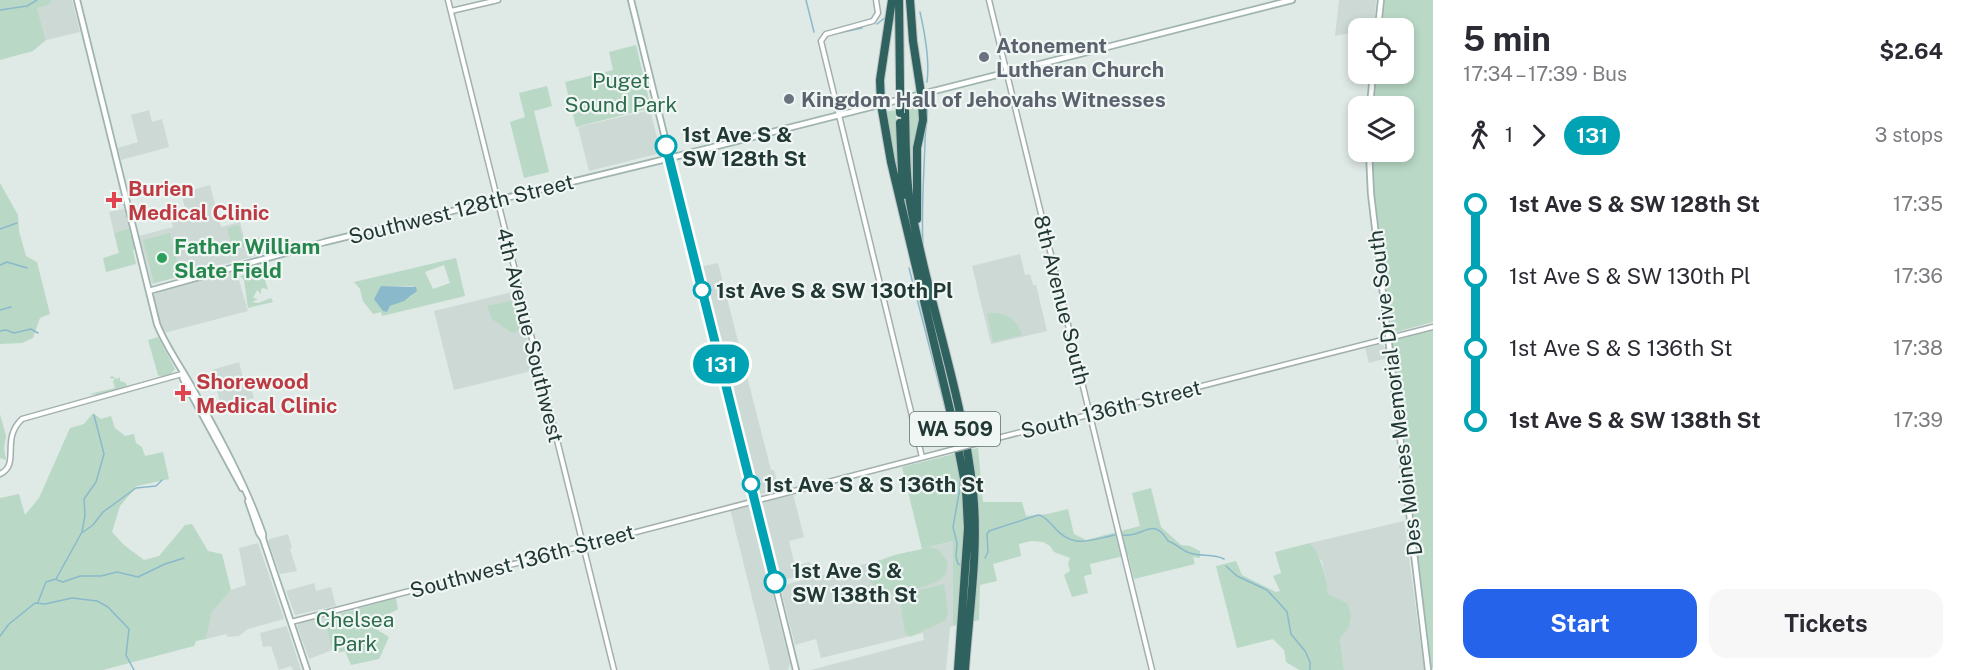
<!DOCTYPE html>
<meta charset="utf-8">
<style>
:root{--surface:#fff;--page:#f7f7f7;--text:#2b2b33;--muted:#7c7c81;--accent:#2563eb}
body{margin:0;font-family:"Public Sans",sans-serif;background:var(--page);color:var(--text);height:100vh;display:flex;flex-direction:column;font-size:22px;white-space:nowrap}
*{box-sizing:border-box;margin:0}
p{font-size:20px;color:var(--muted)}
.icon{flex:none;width:33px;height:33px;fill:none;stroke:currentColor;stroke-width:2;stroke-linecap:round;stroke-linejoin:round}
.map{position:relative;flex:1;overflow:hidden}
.panel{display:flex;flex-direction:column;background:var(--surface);width:540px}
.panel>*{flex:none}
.badge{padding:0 12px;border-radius:20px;font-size:21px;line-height:39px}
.buttons{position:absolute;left:1348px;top:18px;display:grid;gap:12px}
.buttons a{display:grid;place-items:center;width:66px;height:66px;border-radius:12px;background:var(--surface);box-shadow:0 3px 9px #0003;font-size:30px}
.map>.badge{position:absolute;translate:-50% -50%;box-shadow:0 0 0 3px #fff}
.legs{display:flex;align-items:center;gap:9px;height:66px;padding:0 30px;font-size:20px}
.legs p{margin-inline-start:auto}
.head{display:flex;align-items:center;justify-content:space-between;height:102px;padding:0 30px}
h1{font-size:33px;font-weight:700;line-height:45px}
.action{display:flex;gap:12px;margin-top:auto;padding:12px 30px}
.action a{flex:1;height:69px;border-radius:18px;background:var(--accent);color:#fff;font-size:24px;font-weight:700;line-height:69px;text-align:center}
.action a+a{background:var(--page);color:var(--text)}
ul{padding:0 30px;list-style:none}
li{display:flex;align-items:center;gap:21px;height:72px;font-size:22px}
li i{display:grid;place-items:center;width:9px;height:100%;margin:0 8px;background:currentColor}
li i::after{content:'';width:15px;height:15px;margin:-8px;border:4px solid;border-radius:50%;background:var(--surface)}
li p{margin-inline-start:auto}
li:first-child i{background:linear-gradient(#0000 50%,currentColor 0)}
li:last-child i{background:linear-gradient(currentColor 50%,#0000 0)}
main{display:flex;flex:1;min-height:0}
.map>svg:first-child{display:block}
.built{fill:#cdd9d5}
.green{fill:#b9d9c6;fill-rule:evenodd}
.water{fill:#8ab9cb}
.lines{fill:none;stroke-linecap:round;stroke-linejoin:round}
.stream{stroke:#8ab9cb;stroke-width:1.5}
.tertiary-casing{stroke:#a2b0ad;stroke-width:7}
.secondary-casing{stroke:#9fb4af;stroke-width:8}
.motorway-casing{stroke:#bcc3c2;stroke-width:10}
.tertiary{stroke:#fff;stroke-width:4}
.secondary{stroke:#fff;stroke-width:4.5}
.motorway{stroke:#2f625e;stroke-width:8}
.tertiary-bridge-casing{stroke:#a2b0ad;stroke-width:7;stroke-linecap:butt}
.motorway-bridge-casing{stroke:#bcc3c2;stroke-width:10;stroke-linecap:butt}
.tertiary-bridge{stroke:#fff;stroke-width:4}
.motorway-bridge{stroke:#2f625e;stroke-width:8}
.line-1-casing{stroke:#fff;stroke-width:14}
.line-1{stroke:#00a3b4;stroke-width:9}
.worship-dot{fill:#6b7280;stroke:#eff6f3;stroke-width:2}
.stop-1-dot{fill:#fff;stroke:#00a3b4;stroke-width:3}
.health-dot{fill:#e0444e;stroke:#eff6f3;stroke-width:2}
.leisure-dot{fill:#2e9e5b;stroke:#eff6f3;stroke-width:2}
.labels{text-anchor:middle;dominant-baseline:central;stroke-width:4.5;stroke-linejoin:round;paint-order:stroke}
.shield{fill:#eff6f3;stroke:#5f716e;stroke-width:1.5}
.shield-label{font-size:20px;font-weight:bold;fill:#213835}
.worship-label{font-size:21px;font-weight:bold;fill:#5b616d;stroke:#eff6f3;text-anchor:start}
.park-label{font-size:21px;fill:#2e6c4e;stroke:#eff6f3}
.stop-label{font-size:21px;font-weight:bold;fill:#213835;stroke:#eff6f3;text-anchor:start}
.health-label{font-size:21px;font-weight:bold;fill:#be3a42;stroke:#eff6f3;text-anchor:start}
.street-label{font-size:21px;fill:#213835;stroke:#eff6f3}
.leisure-label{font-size:21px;font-weight:bold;fill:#27864d;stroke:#eff6f3;text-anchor:start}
</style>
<main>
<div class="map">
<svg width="1433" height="670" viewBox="0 0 1433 670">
<rect width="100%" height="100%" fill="#dfe9e6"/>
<path class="built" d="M52 0H72L80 32 46 40 37 8 49 5Z
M1339 0H1376L1374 28H1359V39L1351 41 1349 33 1335 36Z
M149 110 152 122 162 119 169 147 121 160 118 148 138 142 131 115Z
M650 110 661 153 589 171 578 127Z
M210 185 221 227 240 222 245 241 261 237 266 253 152 284 139 236 173 227 170 216 186 212 181 193Z
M124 209 130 228 114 233 109 212Z
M1020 254 1025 275 1030 274 1033 285H1036L1047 331 991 344 972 266Z
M718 263 771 470H774L779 489 761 494 758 492 700 267Z
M236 270 248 311 164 333 159 321 153 296 156 293Z
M516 291 535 370 454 390 434 311Z
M1381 344 1386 348 1387 358 1369 363 1365 348Z
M239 362 243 377 249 380 254 398 221 406 212 370Z
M793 494 804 537 789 541 795 566 810 562 813 572 780 581 760 503Z
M746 505 751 508 790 664 788 670H770L730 509Z
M1404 521 1424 670H1344L1340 637 1351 622 1346 603 1328 594 1322 561 1315 553 1310 543Z
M288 534 292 548 290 549 297 571 280 574 268 541 270 539Z
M953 541V626L950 627 946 670H811L924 640 923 633 821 658 816 639 795 645 780 586Z
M258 543 284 619 248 629 239 636 228 637 226 634 206 639 212 612 231 590 246 585 239 548Z
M314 583 316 591 331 587 336 606 295 615 286 591Z
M323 616 332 650 309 659 297 626 299 623Z
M286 626 287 627 301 670H293L291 666 279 670 271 646 263 647 260 633Z"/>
<path class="green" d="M0 0H52L49 5 37 8 46 40 33 51 0 60Z
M1385 0H1433V322L1396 332 1392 328C1384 270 1372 210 1372 152H1404V106H1374L1377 74H1404V28H1382Z
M636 45 651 108 576 127 565 82 613 70 609 52Z
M547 86 552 106 534 111 549 172 524 178 510 122 525 117 519 93Z
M918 101 920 113 914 159V202L909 158 908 104Z
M896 110 898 181 885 112Z
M0 183 18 215 19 231 26 256 37 262 50 314 40 318 33 338 22 343 0 344Z
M239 225 245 247 233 250 227 228Z
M130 228 135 249 133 250 136 264 106 272 103 258 119 253 114 233Z
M170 233 181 276 154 283 143 240Z
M456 258 465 296 382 316 381 312 373 314 363 301 360 289 354 282ZM444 265 450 283 433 289 425 272ZM381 286H413L412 296 390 306 387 311Z
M257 265 261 267 268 290 264 288 261 289V294L257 290 253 298 258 299 252 302 258 303 271 298 273 302 248 308 244 280 240 276 244 275 243 270Z
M516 300 523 329 512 333 492 319 487 306Z
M991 313C1007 313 1018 320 1022 335L993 342 987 314Z
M1433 329V668H1430L1390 340Z
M158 337 175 369 170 375 162 377 158 375 148 340Z
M112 376 117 379 120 377V381L126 383 127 386 98 395 89 394 115 388 113 381 115 379 109 378Z
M93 413 101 419 111 416 115 428 125 436 134 434 136 443 142 447 145 456 163 452 169 479 137 486 120 506 112 532 124 545 144 560 159 556 185 525 192 524 208 551 222 554 231 590 212 612 206 639 196 641 194 646 103 670H0V498L19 494 25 515 39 498 70 428 84 424Z
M0 414 6 436 4 448 6 460 0 458Z
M978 448 983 502H1022L1026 516 1047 514 1068 509 1074 534 1086 540 1140 526 1132 493 1151 488 1161 527 1181 545 1190 546 1200 551V558L1193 557 1195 564 1134 579 1128 555 1090 564 1092 574 1084 576 1088 593 1072 597 1064 575 1070 571 1068 564 1070 558 1054 552 1050 546 1043 542 1031 541 1019 544 1021 556 993 564 997 581 980 585 979 620 953 626V541L929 547 939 550 947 561C948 568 947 574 942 578 936 585 893 596 884 594 878 593 873 588 871 582 862 557 906 553 922 549L902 467Z
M1310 543C1321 556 1326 576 1328 594L1347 603C1353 617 1352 627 1340 637L1344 670H1299L1286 662 1284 650 1273 639 1237 648 1216 566 1236 561 1242 575 1276 592 1280 591 1273 576 1281 573 1275 552Z
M944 584 948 611 946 620 910 637 905 633 899 595Z
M396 598 398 609 389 614 376 629 389 637 379 659 351 665 345 651 337 653 332 650 324 618Z"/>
<path class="water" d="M381 286 416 287 417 291 404 301 390 306 387 312 383 311 374 299Z"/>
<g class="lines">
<path class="stream" d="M806 0 814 32
M0 10 27 6 37 0
M920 12C925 34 930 60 927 82
M877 24 886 17
M834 34 862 28
M0 229 17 223
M923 246C921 211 924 176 925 141 925 128 929 117 927 103
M0 265 7 262 27 268
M909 268 953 438
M0 310 11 307
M0 331 6 330 14 333 31 329 38 333
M960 478V488L953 527 957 543 956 557 958 564 961 565
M83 532 93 525 103 512 136 488 156 486 162 480
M1123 535C1143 538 1153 515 1168 541 1177 544 1182 551 1190 553 1201 557 1214 553 1224 559
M985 558 988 552 987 534 989 531 1038 515C1045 516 1048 521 1053 526 1073 550 1089 540 1115 535
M1226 566 1237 576 1267 590 1281 605 1287 612 1291 634 1305 651 1310 662V670
M57 580 63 582 80 576H101L117 572 138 577 165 564 184 558
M38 602 46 582 56 579 82 532 85 515 84 499 96 482 104 454 94 415
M0 636 9 624 35 603 45 604 72 598 97 601 108 607 129 629 126 655 134 670"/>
<g class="tertiary-casing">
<path id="tertiary" d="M448 0 614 670
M876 0 878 13 873 21 826 34 821 41 922 457
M989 0 1152 670
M451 11 498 0
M978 443 1433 327
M0 474C21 464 0 440 22 419L182 374
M291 622 951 450"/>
</g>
<g class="secondary-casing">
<path id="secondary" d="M77 0 157 324C166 347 181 367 193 389 219 436 245 483 263 534V539
M631 0 796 670
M1378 28 1381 0
M1370 106 1373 74
M1369 152 1371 194 1428 670
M149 291 325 242 662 160 1292 0
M182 374 183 379 242 488
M248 501 259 533 263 539 307 670"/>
</g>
<g class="motorway-casing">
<path id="motorway" d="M892 0 880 80 881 104 891 162 955 431 966 489 968 528 958 670
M899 0 900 85
M910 0 913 41 922 100 923 120 917 148V219
M905 111C906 141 905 172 910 202 927 299 963 395 973 492 979 551 969 611 965 670
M900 123 903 195"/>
</g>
<use href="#tertiary" class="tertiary"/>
<use href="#secondary" class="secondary"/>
<use href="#motorway" class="motorway"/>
<g class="tertiary-bridge-casing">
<path id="tertiary-bridge" d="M951 450 978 443"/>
</g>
<g class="motorway-bridge-casing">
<path id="motorway-bridge" d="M900 85V113"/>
</g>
<use href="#tertiary-bridge" class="tertiary-bridge"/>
<use href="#motorway-bridge" class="motorway-bridge"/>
</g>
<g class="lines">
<g class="line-1-casing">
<path id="line-1" d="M666 146 775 582"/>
</g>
<use href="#line-1" class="line-1"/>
</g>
<g class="worship-dot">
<circle cx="984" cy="57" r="6"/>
<circle cx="789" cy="99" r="6"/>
</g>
<g class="stop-1-dot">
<circle cx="666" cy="146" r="10"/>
<circle cx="702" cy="290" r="8"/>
<circle cx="751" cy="484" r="8"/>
<circle cx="775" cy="582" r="10"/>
</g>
<g class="health-dot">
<path d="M111 191h6v6h6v6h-6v6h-6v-6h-6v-6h6z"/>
<path d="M180 384h6v6h6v6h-6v6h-6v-6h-6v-6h6z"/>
</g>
<circle class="leisure-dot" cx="162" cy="258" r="6"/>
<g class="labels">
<rect class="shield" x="910" y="412" width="90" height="34" rx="4.5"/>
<g class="shield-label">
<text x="955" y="429">WA 509</text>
</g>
<g class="worship-label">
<text x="996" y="45">Atonement<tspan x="996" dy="24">Lutheran Church</tspan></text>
<text x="801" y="99">Kingdom Hall of Jehovahs Witnesses</text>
</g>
<g class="park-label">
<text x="621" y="80">Puget<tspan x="621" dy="24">Sound Park</tspan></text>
<text x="355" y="619">Chelsea<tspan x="355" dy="24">Park</tspan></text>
</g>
<g class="stop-label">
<text x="682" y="134">1st Ave S &amp;<tspan x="682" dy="24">SW 128th St</tspan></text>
<text x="716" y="290">1st Ave S &amp; SW 130th Pl</text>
<text x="764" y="484">1st Ave S &amp; S 136th St</text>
<text x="792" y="570">1st Ave S &amp;<tspan x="792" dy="24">SW 138th St</tspan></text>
</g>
<g class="health-label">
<text x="128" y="188">Burien<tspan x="128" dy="24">Medical Clinic</tspan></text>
<text x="196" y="381">Shorewood<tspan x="196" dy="24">Medical Clinic</tspan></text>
</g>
<g class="street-label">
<text transform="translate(461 209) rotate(-14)">Southwest 128th Street</text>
<text transform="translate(1062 300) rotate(76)">8th Avenue South</text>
<text transform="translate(530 335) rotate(76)">4th Avenue Southwest</text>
<text transform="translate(1395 393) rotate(-97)">Des Moines Memorial Drive South</text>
<text transform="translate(1111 409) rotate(-14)">South 136th Street</text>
<text transform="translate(522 561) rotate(-15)">Southwest 136th Street</text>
</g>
<g class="leisure-label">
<text x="174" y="246">Father William<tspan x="174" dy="24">Slate Field</tspan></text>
</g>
</g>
</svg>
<div class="buttons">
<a><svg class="icon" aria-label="locate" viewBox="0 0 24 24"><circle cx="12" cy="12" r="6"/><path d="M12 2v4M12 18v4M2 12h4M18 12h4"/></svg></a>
<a><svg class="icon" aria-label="layers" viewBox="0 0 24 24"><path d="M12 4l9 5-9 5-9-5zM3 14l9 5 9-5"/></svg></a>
</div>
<b class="badge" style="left:721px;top:364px;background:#00a3b4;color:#fff">131</b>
</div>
<section class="panel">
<div class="head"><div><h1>5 min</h1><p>17:34 – 17:39 · Bus</p></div><b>$2.64</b></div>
<div class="legs"><svg class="icon" aria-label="walk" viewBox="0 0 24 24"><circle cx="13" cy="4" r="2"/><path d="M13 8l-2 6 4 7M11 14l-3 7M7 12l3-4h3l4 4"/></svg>1<svg class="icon" aria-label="forward" viewBox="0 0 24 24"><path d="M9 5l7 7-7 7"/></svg><b class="badge" style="background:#00a3b4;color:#fff">131</b><p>3 stops</p></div>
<ul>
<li><i style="color:#00a3b4"></i><b>1st Ave S &amp; SW 128th St</b><p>17:35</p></li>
<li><i style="color:#00a3b4"></i><span>1st Ave S &amp; SW 130th Pl</span><p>17:36</p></li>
<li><i style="color:#00a3b4"></i><span>1st Ave S &amp; S 136th St</span><p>17:38</p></li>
<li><i style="color:#00a3b4"></i><b>1st Ave S &amp; SW 138th St</b><p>17:39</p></li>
</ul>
<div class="action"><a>Start</a><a>Tickets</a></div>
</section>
</main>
